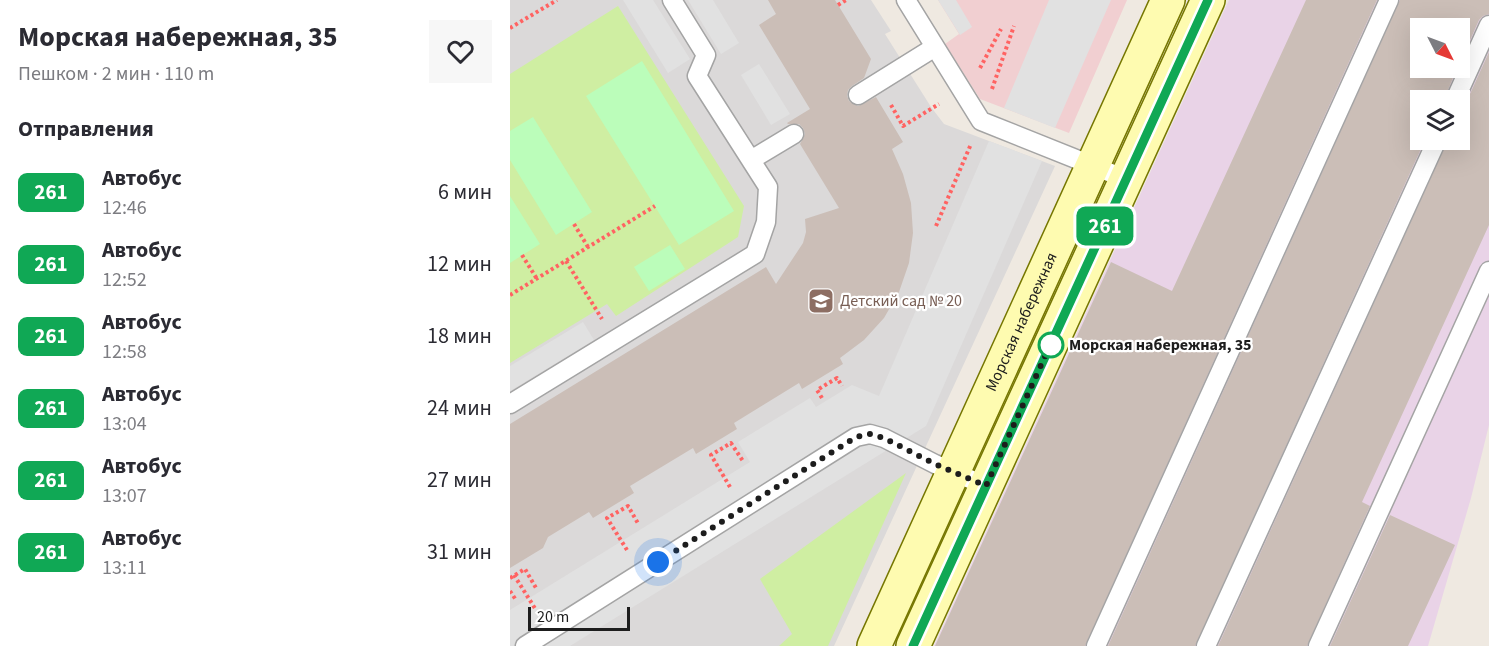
<!DOCTYPE html>
<html lang="ru">
<meta charset="utf-8">
<style>
:root{--surface:#fff;--page:#f7f7f7;--text:#2b2b33;--muted:#7c7c81}
body{margin:0;font-family:"Source Sans 3",sans-serif;background:var(--page);color:var(--text);height:100vh;display:flex;flex-direction:column;font-size:22px;white-space:nowrap}
*{box-sizing:border-box;margin:0}
p{font-size:20px;color:var(--muted)}
.icon{flex:none;width:33px;height:33px;fill:none;stroke:currentColor;stroke-width:2;stroke-linecap:round;stroke-linejoin:round}
.map{position:relative;flex:1;overflow:hidden}
.side{display:flex;flex-direction:column;background:var(--surface);width:510px}
.side>*{flex:none}
.badge{padding:0 12px;border-radius:9px;font-size:21px;line-height:39px}
.needle{width:39px;rotate:132deg}
.buttons{position:absolute;left:900px;top:18px;display:grid;gap:12px}
.buttons a{display:grid;place-items:center;width:60px;height:60px;border-radius:0px;background:var(--surface);box-shadow:0 6px 24px #0002;font-size:30px}
.scale{position:absolute;left:18px;bottom:15px;width:102px;box-sizing:border-box;padding-left:6px;border:3px solid #1d1d1d;border-top:0;font-size:16px;line-height:21px;white-space:nowrap;color:#1d1d1d;-webkit-text-stroke:4px #fff;paint-order:stroke}
.you{position:absolute;width:30px;height:30px;margin:-15px;border:4px solid #fff;border-radius:50%;background:#1a73e8;box-shadow:0 0 0 9px #1a73e833}
.map>.badge{position:absolute;translate:-50% -50%;box-shadow:0 0 0 3px #fff}
h2{padding:0 18px;font-size:22px;line-height:54px}
.round{display:grid;place-items:center;flex:none;width:63px;height:63px;border-radius:0px;background:var(--page)}
.overview{display:flex;align-items:center;justify-content:space-between;height:102px;padding:0 18px}
h1{font-size:28px;font-weight:700;line-height:45px}
ul{padding:0;list-style:none}
li{display:flex;align-items:center;gap:18px;height:72px;padding:0 18px}
li div{flex:1}
li b{display:block;font-size:22px}
li em{font-style:normal}
li .badge{min-width:66px;font-weight:700;text-align:center}
main{display:flex;flex:1;min-height:0}
.map>svg:first-child{display:block}
.residential{fill:#dbd9d9}
.commercial{fill:#f1cfd1}
.industrial{fill:#e9d3e7;fill-rule:evenodd}
.grass{fill:#cfeea2}
.park{fill:#bbfdba}
.parking{fill:#e1e1e1}
.building{fill:#cbbeb7}
.lines{fill:none;stroke-linecap:round;stroke-linejoin:round}
.lane-casing{stroke:#a4a4a4;stroke-width:21}
.secondary-casing{stroke:#767700;stroke-width:36}
.path{stroke:#ff6362;stroke-width:4;stroke-dasharray:3 3;stroke-linecap:butt}
.lane{stroke:#fff;stroke-width:18}
.secondary{stroke:#fefbb0;stroke-width:33}
.line-casing{stroke:#fff;stroke-width:14}
.line{stroke:#10a855;stroke-width:9}
.walk{stroke:#1d1d1d;stroke-width:6;stroke-dasharray:0 10.8}
.stop-dot{fill:#fff;stroke:#10a855;stroke-width:3}
.labels{text-anchor:middle;dominant-baseline:central;stroke-width:4.5;stroke-linejoin:round;paint-order:stroke}
.education-label{font-size:16px;fill:#785e54;stroke:#fff;text-anchor:start}
.street-label{font-size:16px;fill:#1d1d1d;stroke:#fff}
.stop-label{font-size:16px;font-weight:bold;fill:#1d1d1d;stroke:#fff;text-anchor:start}
</style>
<main>
<section class="side">
<div class="overview"><div><h1>Морская набережная, 35</h1><p>Пешком · 2 мин · 110 m</p></div><a class="round"><svg class="icon" aria-label="heart" viewBox="0 0 24 24"><path d="M12 20l-8-8c-3-5 5-10 8-4 3-6 11-1 8 4z"/></svg></a></div>
<h2>Отправления</h2>
<ul>
<li><span class="badge" style="background:#10a855;color:#fff">261</span><div><b>Автобус</b><p>12:46</p></div><em>6 мин</em></li>
<li><span class="badge" style="background:#10a855;color:#fff">261</span><div><b>Автобус</b><p>12:52</p></div><em>12 мин</em></li>
<li><span class="badge" style="background:#10a855;color:#fff">261</span><div><b>Автобус</b><p>12:58</p></div><em>18 мин</em></li>
<li><span class="badge" style="background:#10a855;color:#fff">261</span><div><b>Автобус</b><p>13:04</p></div><em>24 мин</em></li>
<li><span class="badge" style="background:#10a855;color:#fff">261</span><div><b>Автобус</b><p>13:07</p></div><em>27 мин</em></li>
<li><span class="badge" style="background:#10a855;color:#fff">261</span><div><b>Автобус</b><p>13:11</p></div><em>31 мин</em></li>
</ul>
</section>
<div class="map">
<svg width="979" height="646" viewBox="0 0 979 646">
<rect width="100%" height="100%" fill="#efe9e1"/>
<path class="residential" d="M0 0H361L381 31 375 34 421 107 434 124 545 166 324 646H0Z"/>
<path class="commercial" d="M428 0H617L559 133 470 99 435 44 449 34Z"/>
<path class="industrial" d="M719 0H979V425L961 498 918 646H424ZM910 28H950V68H910ZM910 100H950V140H910Z"/>
<path class="grass" d="M108 6 234 206 228 237 106 316 97 304 0 363V74Z
M396 473 318 646H269L282 634 250 579Z"/>
<path class="park" d="M132 61 224 211 169 245 76 96Z
M23 117 82 212 46 235 0 160V131Z
M0 196 30 244 0 263Z
M160 245 175 269 139 291 124 267Z"/>
<path class="parking" d="M113 0H143L180 59 158 73Z
M178 0H203L229 43 211 54Z
M428 0H446L462 27 450 35Z
M539 0H601L545 128 494 108Z
M249 64 280 114 261 125 231 75Z
M479 141 532 161 416 426 60 646H0V610L240 462 228 442 300 398 306 407 342 385 369 396Z
M73 322 84 340 0 391V366Z"/>
<path class="building" d="M258 0H325L361 59 354 78 342 86 338 90 337 96 339 101 348 106 366 97 393 142 382 149 393 174 401 203 403 233 399 263 389 292 374 318 354 340 330 358 333 364 292 389 289 383 224 423 227 429 186 454 183 448 120 486 124 493 83 518 79 512 38 537 33 548 0 568V424L256 267 266 284 293 243 296 232 295 219 329 208 290 144 295 134 293 128 289 124H278L277 123 300 109 249 25 266 14Z
M796 0H867L575 646H425L601 262 662 291Z
M890 0H979V14L973 16 969 20 950 63V28H910V68H947L934 100H910V140H915L685 646H598Z
M979 52V225L852 502 860 506 797 646H708L938 140H950V110L955 105Z
M880 515 945 545 898 646H820Z"/>
<g class="lines">
<g class="lane-casing">
<path id="lane" d="M396 0 471 121 616 179
M348 95 425 47
M945 100 979 25
M241 160 284 134
M0 404 245 254 256 222 258 187 187 76 196 55 162 0
M15 646 346 437 360 434 374 438 425 464 476 486
M586 646 879 0
M696 646 927 140
M808 646 979 271"/>
</g>
<g class="secondary-casing">
<g id="secondary">
<path id="s1" d="M364 646 658 0"/>
<path d="M403 646 698 0"/>
</g>
</g>
<path class="path" d="M328 5 336 0
M0 28 47 0
M470 68 491 29
M482 89 504 26
M381 105 393 126 429 104
M64 224 78 247
M426 226 461 144
M12 255 27 279
M56 261 92 319
M0 295 145 206
M312 398 307 390 327 378 332 386
M220 487 201 455 221 443 233 461
M117 550 97 518 118 506 129 525
M4 575 26 610
M0 578 15 569 26 588
M0 591 6 600"/>
<use href="#lane" class="lane"/>
<use href="#secondary" class="secondary"/>
</g>
<g class="lines">
<g class="line-casing">
<path id="line" d="M403 646 698 0"/>
</g>
<use href="#line" class="line"/>
<path class="walk" d="M148 562 346 437 360 434 374 438 425 464 476 486 542 341 541 345"/>
</g>
<defs>
<g id="school-square" transform="scale(1.35)"><rect x="-9" y="-9" width="18" height="18" rx="4" fill="#8d6e63" stroke="#fff"/><path d="M0-5L7-2L0 1L-7-2ZM-4 1L0 2.5L4 1V4Q0 6-4 4Z" fill="#fff"/></g>
</defs>
<g fill-rule="evenodd">
<use href="#school-square" x="311" y="301"/>
</g>
<circle class="stop-dot" cx="541" cy="345" r="12"/>
<g class="labels">
<g class="education-label">
<text x="330" y="301">Детский сад № 20</text>
</g>
<g class="street-label">
<text stroke="none"><textPath href="#s1" startOffset="356">Морская набережная</textPath></text>
</g>
<g class="stop-label">
<text x="559" y="345">Морская набережная, 35</text>
</g>
</g>
</svg>
<div class="buttons">
<a><svg class="needle" viewBox="-14 -14 28 28"><path d="M0-13l5 13h-10z" fill="#e53935"/><path d="M0 13l5-13h-10z" fill="#7c7c81"/></svg></a>
<a><svg class="icon" aria-label="layers" viewBox="0 0 24 24"><path d="M12 4l9 5-9 5-9-5zM3 14l9 5 9-5"/></svg></a>
</div>
<div class="scale">20 m</div>
<div class="you" style="left:148px;top:562px"></div>
<b class="badge" style="left:595px;top:226px;background:#10a855;color:#fff">261</b>
</div>
</main>
